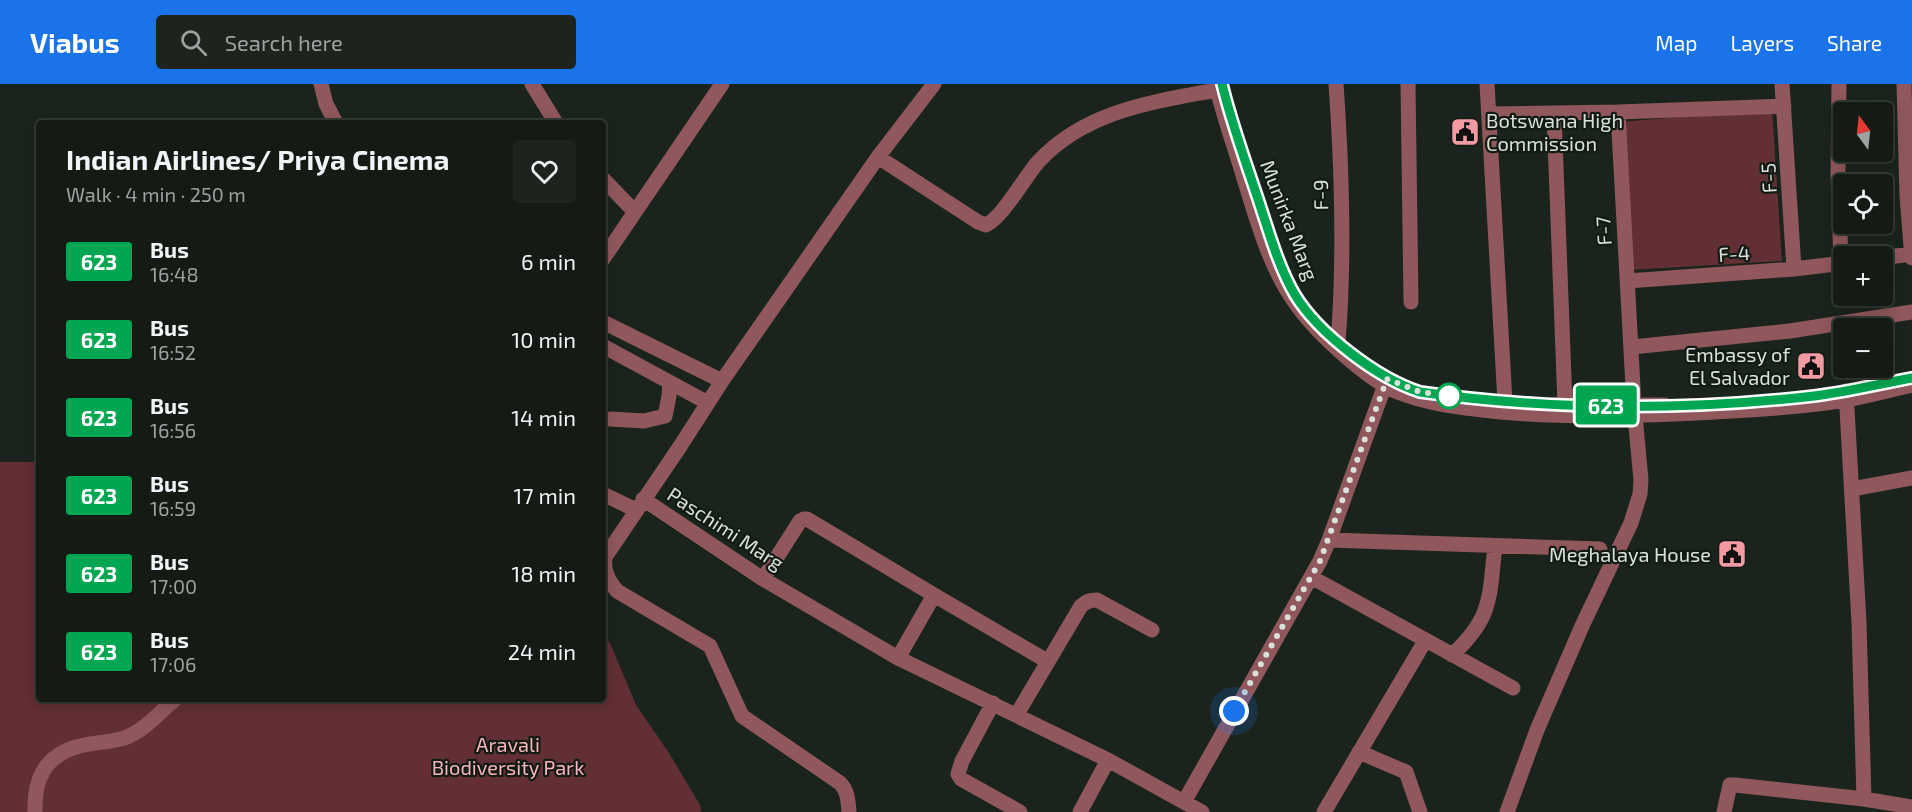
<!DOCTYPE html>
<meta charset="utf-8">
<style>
:root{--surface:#141b15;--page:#1d241e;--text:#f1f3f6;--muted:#9da1a0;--line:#333934;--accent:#1a73e8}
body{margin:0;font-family:"Exo 2",sans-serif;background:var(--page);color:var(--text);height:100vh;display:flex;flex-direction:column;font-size:22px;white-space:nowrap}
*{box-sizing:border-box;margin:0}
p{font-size:20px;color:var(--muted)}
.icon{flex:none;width:33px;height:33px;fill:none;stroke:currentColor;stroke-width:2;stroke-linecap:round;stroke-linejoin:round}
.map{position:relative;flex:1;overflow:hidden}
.sheet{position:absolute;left:36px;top:36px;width:570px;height:582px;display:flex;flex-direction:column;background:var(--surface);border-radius:6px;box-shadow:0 3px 15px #0003,0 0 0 2px var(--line)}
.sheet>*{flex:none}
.badge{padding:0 12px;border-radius:4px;font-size:21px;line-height:39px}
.needle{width:39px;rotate:345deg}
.controls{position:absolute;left:1833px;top:18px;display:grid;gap:12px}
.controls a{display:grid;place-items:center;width:60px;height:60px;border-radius:6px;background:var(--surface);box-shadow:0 3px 15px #0003,0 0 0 2px var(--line);font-size:30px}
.you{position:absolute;width:30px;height:30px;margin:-15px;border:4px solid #fff;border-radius:50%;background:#1a73e8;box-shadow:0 0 0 9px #1a73e833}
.map>.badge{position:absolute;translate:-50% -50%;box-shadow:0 0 0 3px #fff}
.round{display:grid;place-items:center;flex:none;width:63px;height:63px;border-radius:6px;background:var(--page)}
.headline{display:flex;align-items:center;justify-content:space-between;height:102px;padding:0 30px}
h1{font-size:28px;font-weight:700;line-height:45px}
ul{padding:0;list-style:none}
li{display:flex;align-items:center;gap:18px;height:78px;padding:0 30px}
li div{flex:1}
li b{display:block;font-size:22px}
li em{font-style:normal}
li .badge{min-width:66px;font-weight:700;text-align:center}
header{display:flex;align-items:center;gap:36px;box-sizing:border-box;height:84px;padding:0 30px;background:var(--accent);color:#fff}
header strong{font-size:28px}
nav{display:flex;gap:33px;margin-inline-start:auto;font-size:21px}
.search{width:420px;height:54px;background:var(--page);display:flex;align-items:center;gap:15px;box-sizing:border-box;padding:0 21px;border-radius:6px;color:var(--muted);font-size:22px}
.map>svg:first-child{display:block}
.green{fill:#622f34}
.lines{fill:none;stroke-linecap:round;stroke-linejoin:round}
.minor{stroke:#90585d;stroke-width:15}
.line-casing{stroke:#fff;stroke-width:14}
.line{stroke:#00a651;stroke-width:9}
.walk{stroke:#dae0da;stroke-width:6;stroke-dasharray:0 10.8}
.stop-dot{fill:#fff;stroke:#00a651;stroke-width:3}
.labels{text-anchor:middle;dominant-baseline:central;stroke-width:4.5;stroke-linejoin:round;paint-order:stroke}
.poi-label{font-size:20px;fill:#dae0da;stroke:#121b13;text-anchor:end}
.street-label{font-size:20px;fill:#dae0da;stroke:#121b13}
.park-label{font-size:20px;fill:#fab5ba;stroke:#121b13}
</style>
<header>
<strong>Viabus</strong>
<div class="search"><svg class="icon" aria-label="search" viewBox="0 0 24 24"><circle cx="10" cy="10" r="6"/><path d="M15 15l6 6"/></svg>Search here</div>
<nav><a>Map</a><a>Layers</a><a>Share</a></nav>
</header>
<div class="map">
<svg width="1912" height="728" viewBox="0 0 1912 728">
<rect width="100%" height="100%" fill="#1b241c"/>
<path class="green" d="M1772 25 1782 177 1630 186 1620 38Z
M0 378H39V615H603V552L610 559 636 621 669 669 700 721 701 728H0Z"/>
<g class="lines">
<path class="minor" d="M321 0 326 20 336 39
M532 0 556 39
M1216 0C1223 31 1234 61 1243 91 1257 137 1270 186 1299 224 1318 250 1366 294 1395 307 1428 321 1466 324 1501 328 1566 334 1631 332 1696 329 1746 326 1796 324 1846 316 1868 312 1890 306 1912 301
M1336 0C1342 86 1345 172 1338 258
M1408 0 1411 218
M1487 0 1505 318
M1782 0 1794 185
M1839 0 1838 91 1841 179
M1904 0 1907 113 1912 174
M1554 29 1565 321
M1489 30 1618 28 1784 22
M878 73 978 138 986 141C1002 134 1025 93 1038 78 1085 27 1152 18 1217 6
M603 95 635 128
M1882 174 1911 170
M603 175 722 0
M1627 197 1794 185 1844 179
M603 238 722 297
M603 262 708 319
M1632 263 1790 247 1912 228
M1846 307 1859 539 1864 715
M1551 321H1665
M610 335 644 337 665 332 669 312 670 299
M1852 405 1912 394
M603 410 636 426
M643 415 763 495 898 574 1108 676 1202 728
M1329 456 1600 465
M605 474C603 486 609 498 617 507L710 562 742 632 840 699C848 707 848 717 849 728
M603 476 679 364 722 297 878 73 934 0
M1311 493 1513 604
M763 495 800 437 804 435H807L934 511 1047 577
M1452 571C1493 533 1489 514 1495 462
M898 574 934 511
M993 619 962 677 958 690 961 695 1020 728
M1017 630 1081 522C1087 517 1090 516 1097 516L1152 546
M1359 668 1406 688 1420 728
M1184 718 1320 477 1329 456 1387 295
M35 728C34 696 44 673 76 663 93 658 111 659 127 653 146 645 160 628 175 615
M1080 728 1108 676
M1324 728 1425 557
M1507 728 1537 646 1582 542 1631 439 1640 410 1641 396 1634 321 1618 28
M1724 728 1730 701H1735L1864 715 1912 723"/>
</g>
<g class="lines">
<g class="line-casing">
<path id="line" d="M1222 0C1231 37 1244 73 1256 109 1268 144 1277 180 1295 211 1319 250 1377 294 1420 308 1549 326 1683 327 1814 312 1847 308 1879 300 1912 294"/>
</g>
<use href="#line" class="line"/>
<path class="walk" d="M1234 627 1320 477 1387 295 1420 308 1449 312"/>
</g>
<defs>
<g id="civic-square" transform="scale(1.5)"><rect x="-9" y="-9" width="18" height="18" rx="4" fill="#f49aa2" stroke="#121b13"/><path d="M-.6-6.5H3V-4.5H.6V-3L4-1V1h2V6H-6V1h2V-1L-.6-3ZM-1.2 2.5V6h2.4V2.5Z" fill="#111"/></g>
</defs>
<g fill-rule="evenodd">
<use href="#civic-square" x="1465" y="48"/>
<use href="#civic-square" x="1811" y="282"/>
<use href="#civic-square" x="1732" y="470"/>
</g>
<circle class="stop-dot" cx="1449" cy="312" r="12"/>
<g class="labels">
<g class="poi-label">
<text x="1486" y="36" text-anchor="start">Botswana High<tspan x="1486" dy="23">Commission</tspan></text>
<text x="1790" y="270">Embassy of<tspan x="1790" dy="23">El Salvador</tspan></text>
<text x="1711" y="470">Meghalaya House</text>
</g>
<g class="street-label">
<text transform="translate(1768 94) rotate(-93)">F-5</text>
<text transform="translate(1320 111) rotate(-91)">F-9</text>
<text transform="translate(1290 136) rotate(69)">Munirka Marg</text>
<text transform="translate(1603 147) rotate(-93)">F-7</text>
<text transform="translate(1734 169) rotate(-4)">F-4</text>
<text transform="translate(726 444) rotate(33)">Paschimi Marg</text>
</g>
<g class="park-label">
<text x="508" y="660">Aravali<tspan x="508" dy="23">Biodiversity Park</tspan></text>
</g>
</g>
</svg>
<div class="controls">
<a><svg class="needle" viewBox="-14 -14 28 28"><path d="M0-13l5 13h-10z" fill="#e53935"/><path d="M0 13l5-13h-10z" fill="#9da1a0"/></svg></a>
<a><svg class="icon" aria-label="locate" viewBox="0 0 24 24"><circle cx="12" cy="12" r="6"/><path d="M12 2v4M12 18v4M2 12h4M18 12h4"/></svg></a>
<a>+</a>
<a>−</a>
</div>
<div class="you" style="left:1234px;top:627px"></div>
<b class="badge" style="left:1606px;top:321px;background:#00a651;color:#fff">623</b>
<section class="sheet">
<div class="headline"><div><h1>Indian Airlines/ Priya Cinema</h1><p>Walk · 4 min · 250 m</p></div><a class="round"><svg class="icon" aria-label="heart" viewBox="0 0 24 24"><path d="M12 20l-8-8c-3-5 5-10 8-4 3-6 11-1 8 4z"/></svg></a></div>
<ul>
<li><span class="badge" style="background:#00a651;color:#fff">623</span><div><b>Bus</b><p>16:48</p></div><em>6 min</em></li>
<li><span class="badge" style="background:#00a651;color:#fff">623</span><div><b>Bus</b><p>16:52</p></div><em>10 min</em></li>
<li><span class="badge" style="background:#00a651;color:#fff">623</span><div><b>Bus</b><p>16:56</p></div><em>14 min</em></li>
<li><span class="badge" style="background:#00a651;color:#fff">623</span><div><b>Bus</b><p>16:59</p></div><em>17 min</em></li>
<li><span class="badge" style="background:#00a651;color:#fff">623</span><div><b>Bus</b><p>17:00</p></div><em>18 min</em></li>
<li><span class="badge" style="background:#00a651;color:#fff">623</span><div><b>Bus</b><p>17:06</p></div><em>24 min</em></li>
</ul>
</section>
</div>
